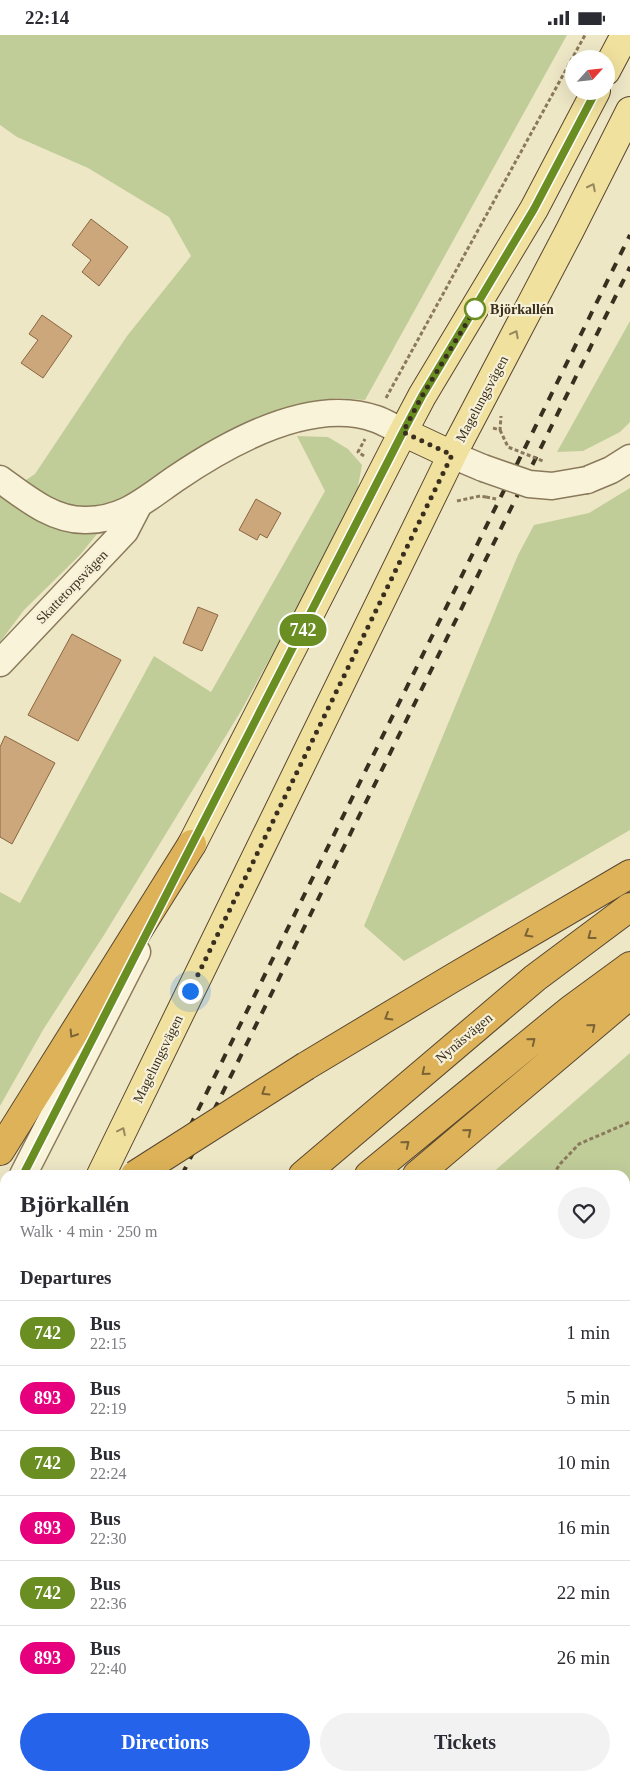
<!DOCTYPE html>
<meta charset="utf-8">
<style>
:root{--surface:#fff;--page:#f2f2f3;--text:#2b2b33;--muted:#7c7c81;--line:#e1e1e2;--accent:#2563eb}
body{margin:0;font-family:Georgia,serif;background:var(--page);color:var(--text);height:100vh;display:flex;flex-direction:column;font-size:19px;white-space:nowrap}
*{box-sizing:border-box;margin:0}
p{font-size:16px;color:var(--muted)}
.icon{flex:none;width:28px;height:28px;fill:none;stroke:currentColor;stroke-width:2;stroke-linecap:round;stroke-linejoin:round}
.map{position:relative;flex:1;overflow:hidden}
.side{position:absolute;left:0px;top:1135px;width:630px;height:611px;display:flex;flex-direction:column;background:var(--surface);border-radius:15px 15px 0 0;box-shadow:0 5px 20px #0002}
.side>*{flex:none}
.badge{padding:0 10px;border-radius:16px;font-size:18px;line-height:32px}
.needle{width:32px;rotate:63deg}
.buttons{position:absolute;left:565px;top:15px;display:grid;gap:10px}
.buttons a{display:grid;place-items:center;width:50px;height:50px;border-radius:50%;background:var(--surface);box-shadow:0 5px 20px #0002;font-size:25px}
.you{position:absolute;width:25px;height:25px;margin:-12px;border:4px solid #fff;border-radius:50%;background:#1a73e8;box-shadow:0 0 0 8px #1a73e833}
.map>.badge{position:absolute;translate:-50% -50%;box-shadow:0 0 0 2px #fff}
h2{padding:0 20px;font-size:19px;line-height:45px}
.round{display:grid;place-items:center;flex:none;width:52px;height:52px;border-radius:26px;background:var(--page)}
.overview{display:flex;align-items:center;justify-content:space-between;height:85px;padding:0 20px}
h1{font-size:24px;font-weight:800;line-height:38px}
.button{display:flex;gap:10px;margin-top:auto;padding:10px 20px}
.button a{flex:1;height:58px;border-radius:30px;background:var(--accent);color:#fff;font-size:20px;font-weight:800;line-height:58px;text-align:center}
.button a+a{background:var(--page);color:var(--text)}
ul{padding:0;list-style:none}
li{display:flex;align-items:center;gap:15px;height:65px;padding:0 20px;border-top:1px solid var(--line)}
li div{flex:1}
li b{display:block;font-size:19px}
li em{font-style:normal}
li .badge{min-width:55px;font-weight:700;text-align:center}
.status{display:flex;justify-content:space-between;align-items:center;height:35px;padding:0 25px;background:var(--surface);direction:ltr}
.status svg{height:14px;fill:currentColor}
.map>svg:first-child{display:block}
.green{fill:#c1cd99}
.building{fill:#cca77c;stroke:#896641}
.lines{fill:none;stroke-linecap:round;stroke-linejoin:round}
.minor-casing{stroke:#8a7a5b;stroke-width:29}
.major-casing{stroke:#584730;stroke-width:30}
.highway-casing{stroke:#584730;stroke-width:30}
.path{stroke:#8a7a5b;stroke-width:3;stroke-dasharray:4 2.5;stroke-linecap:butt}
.minor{stroke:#f9f3d9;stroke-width:26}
.major{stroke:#f1e19e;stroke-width:28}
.highway{stroke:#ddb258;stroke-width:28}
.rail{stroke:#3a2f1f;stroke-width:4;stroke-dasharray:9 9;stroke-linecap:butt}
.minor-bridge-casing{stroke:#8a7a5b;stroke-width:29;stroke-linecap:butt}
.highway-bridge-casing{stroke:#584730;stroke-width:30;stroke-linecap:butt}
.path-bridge{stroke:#8a7a5b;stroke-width:3;stroke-dasharray:4 2.5;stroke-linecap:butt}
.minor-bridge{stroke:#f9f3d9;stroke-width:26}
.highway-bridge{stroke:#ddb258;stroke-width:28}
.oneway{stroke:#96885e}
.oneway2{stroke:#7b6336}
.line-casing{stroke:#fff;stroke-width:11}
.line{stroke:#6b8e23;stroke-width:8}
.walk{stroke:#3a2f1f;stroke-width:5;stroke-dasharray:0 9}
.stop-dot{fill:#fff;stroke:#6b8e23;stroke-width:2.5}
.labels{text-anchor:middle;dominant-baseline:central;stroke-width:4.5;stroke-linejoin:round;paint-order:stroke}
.stop-label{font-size:14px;font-weight:bold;fill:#3a2f1f;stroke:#f6f0d6;text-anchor:start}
.street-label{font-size:14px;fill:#3a2f1f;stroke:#f6f0d6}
</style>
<div class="status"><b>22:14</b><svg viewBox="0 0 49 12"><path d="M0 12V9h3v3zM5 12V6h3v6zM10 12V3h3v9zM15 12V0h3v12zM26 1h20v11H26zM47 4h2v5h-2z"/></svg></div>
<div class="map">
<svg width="630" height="1746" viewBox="0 0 630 1746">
<rect width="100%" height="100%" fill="#eee7c6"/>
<path class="green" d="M0 0H567L365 365 337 363 302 370 237 392 173 430 128 461 80 520 24 575 0 607V462L35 439 127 301 191 221 169 182 88 133 17 102 0 90Z
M630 286V387L620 397 583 416 557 417Z
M297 401 328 402 348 414 362 430 355 468 241 676 104 900 43 995 0 1071V857L20 868 154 621 211 657 325 456Z
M630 453V795L404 926 364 891 518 520 534 490 589 478Z
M630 1018V1746H0V1695L5 1689V1741H625V1140H490Z"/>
<path class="building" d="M91 184 128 212 99 251 82 237 91 225 72 210Z
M42 280 72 301 43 343 21 328 38 305 29 299Z
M256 464 281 478 267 503 260 499 257 505 239 495Z
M198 572 218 580 202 616 183 608Z
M72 599 121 625 78 706 28 680Z
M5 701 55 728 12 809 0 802V712Z"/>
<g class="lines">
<g class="minor-casing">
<path id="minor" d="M452 420 483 433
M0 444C25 462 52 485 84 485 123 486 146 464 175 444 228 408 311 361 376 384 385 387 394 393 403 397
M587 445 611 435 630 423
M0 628 125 496 138 471
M23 1140 137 917
M0 1185 5 1175"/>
</g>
<g class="major-casing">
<path id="major" d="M606 36 625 0
M403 397 452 420
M192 809 403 397 422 361 534 174 596 56
M101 1140 452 420 570 195 630 76
M0 1361 5 1349"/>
</g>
<g class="highway-casing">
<path id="highway" d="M306 1031 451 944 630 839
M0 1116 192 809
M303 1140 535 943 630 872
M369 1140 570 975 630 931
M417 1140 630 960
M0 1269 5 1263
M0 1403 5 1399
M0 1455 5 1450
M0 1601 5 1595"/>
</g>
<path class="path" d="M386 363 585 0
M493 393 500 395 501 381
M364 421 358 417 365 404
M457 466 480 461 486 462
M553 1140 560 1129 579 1109 630 1087
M178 1746V1741"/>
<use href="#minor" class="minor"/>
<use href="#major" class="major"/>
<use href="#highway" class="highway"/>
<path class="rail" d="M166 1140 630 200
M182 1140 630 232
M0 1470 5 1461
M0 1516 5 1504"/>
<g class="minor-bridge-casing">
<path id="minor-bridge" d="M483 433 529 449 552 451 587 445"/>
</g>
<g class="highway-bridge-casing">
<path id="highway-bridge" d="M135 1140 306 1031"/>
</g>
<path class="path-bridge" d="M500 395 508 412 543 426
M486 462 496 464"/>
<use href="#minor-bridge" class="minor-bridge"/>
<use href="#highway-bridge" class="highway-bridge"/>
</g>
<defs><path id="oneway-chevron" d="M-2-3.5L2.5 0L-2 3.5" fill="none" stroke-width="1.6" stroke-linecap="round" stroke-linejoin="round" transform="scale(1.25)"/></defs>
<g class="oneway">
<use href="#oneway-chevron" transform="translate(592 152) rotate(-63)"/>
<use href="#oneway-chevron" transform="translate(515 299) rotate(-62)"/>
<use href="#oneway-chevron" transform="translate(122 1096) rotate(-64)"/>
</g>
<g class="oneway2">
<use href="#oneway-chevron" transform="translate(528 899) rotate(150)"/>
<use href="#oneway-chevron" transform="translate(591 901) rotate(143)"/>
<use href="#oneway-chevron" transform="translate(388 982) rotate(149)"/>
<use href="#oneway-chevron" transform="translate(592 992) rotate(-40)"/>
<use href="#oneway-chevron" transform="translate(73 999) rotate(122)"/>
<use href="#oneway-chevron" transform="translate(532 1006) rotate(-39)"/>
<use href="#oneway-chevron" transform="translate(425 1037) rotate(140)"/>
<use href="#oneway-chevron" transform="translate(265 1057) rotate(148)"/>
<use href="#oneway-chevron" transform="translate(468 1097) rotate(-40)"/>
<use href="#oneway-chevron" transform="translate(406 1109) rotate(-39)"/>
</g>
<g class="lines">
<g class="line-casing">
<path id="line" d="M23 1140 403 397 422 361 534 174 596 56"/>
</g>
<use href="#line" class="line"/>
<path class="walk" d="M190 956 452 420 403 397 422 361 475 274"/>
</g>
<circle class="stop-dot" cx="475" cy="274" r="10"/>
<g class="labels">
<g class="stop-label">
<text x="490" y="274">Björkallén</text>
</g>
<g class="street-label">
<text transform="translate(482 364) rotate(-62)">Magelungsvägen</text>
<text transform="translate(72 552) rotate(-46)">Skattetorpsvägen</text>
<text transform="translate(464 1003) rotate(-40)">Nynäsvägen</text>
<text transform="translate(158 1024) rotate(-64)">Magelungsvägen</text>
</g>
</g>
</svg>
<div class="buttons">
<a><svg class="needle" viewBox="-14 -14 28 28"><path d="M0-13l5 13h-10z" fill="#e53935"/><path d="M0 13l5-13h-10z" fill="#7c7c81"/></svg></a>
</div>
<div class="you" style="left:190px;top:956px"></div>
<b class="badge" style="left:303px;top:595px;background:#6b8e23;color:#fff">742</b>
<section class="side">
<div class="overview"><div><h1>Björkallén</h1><p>Walk · 4 min · 250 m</p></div><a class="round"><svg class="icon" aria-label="heart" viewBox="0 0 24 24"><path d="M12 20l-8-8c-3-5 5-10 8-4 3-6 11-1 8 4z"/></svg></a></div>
<h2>Departures</h2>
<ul>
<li><span class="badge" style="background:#6b8e23;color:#fff">742</span><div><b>Bus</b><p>22:15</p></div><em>1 min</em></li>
<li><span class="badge" style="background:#e6007e;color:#fff">893</span><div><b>Bus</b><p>22:19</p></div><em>5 min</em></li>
<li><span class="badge" style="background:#6b8e23;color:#fff">742</span><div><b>Bus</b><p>22:24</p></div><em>10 min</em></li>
<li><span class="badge" style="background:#e6007e;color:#fff">893</span><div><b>Bus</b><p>22:30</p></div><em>16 min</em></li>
<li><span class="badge" style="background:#6b8e23;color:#fff">742</span><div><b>Bus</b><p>22:36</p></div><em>22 min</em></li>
<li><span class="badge" style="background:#e6007e;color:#fff">893</span><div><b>Bus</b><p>22:40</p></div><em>26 min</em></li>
</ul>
<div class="button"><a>Directions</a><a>Tickets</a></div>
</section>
</div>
